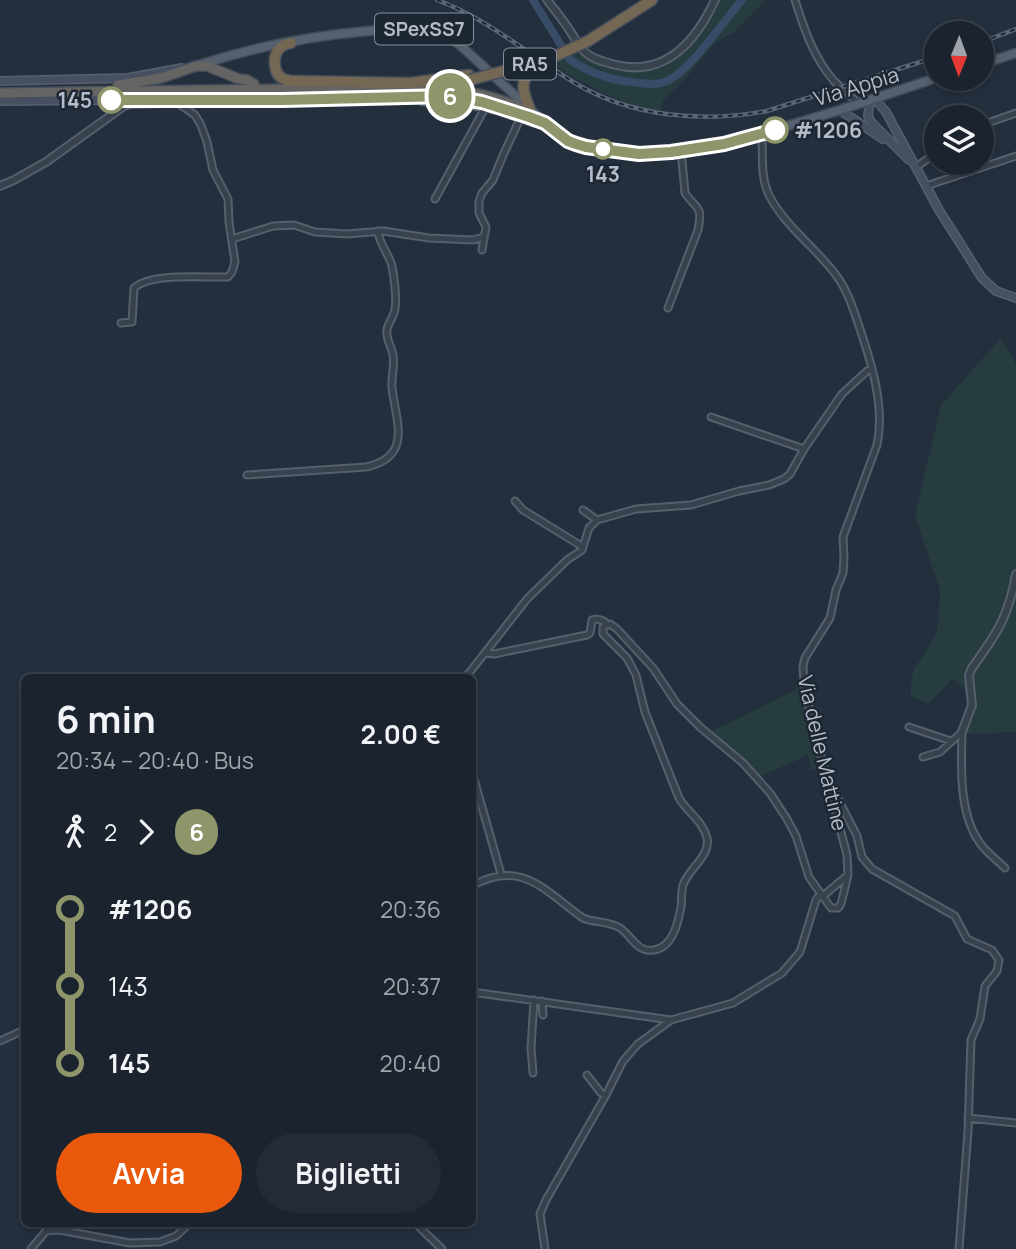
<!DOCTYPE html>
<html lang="it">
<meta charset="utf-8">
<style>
:root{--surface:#1b232e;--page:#242b36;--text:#f1f3f6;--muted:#a0a4aa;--line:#39404a;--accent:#ea580c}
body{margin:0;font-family:Manrope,sans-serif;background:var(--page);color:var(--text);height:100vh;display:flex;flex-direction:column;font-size:26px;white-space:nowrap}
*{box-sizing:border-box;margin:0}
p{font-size:23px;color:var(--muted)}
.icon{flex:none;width:38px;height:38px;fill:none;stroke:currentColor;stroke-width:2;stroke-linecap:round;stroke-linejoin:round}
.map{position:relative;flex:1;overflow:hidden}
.sheet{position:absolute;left:21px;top:674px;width:455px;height:553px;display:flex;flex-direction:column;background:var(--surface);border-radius:10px;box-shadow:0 4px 10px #0003,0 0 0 2px var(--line)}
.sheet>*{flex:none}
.badge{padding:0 14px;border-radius:23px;font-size:24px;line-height:46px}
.needle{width:46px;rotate:181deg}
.fabs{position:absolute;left:924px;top:21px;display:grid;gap:14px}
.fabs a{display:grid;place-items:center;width:70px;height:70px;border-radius:50%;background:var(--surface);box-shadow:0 4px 10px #0003,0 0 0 2px var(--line);font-size:35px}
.map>.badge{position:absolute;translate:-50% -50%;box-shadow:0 0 0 4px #fff}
.legs{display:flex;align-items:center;gap:10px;height:77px;padding:0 35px;font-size:23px}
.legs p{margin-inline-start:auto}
.head{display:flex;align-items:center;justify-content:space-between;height:119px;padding:0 35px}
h1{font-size:38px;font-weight:700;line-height:52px}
.action{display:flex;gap:14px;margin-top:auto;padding:14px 35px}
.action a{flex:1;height:80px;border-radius:42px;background:var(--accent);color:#fff;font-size:28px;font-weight:700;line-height:80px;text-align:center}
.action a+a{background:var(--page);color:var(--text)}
ul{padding:0 35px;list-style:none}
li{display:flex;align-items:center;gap:24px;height:77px;font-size:26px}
li i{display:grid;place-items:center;width:10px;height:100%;margin:0 9px;background:currentColor}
li i::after{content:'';width:18px;height:18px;margin:-9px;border:5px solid;border-radius:50%;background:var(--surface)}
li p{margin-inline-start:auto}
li:first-child i{background:linear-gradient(#0000 50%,currentColor 0)}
li:last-child i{background:linear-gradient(currentColor 50%,#0000 0)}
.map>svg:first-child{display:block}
.green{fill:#263c3f}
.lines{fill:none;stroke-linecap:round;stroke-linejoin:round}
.river{stroke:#394c67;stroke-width:8}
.minor-casing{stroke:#565f6c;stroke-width:9}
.tertiary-casing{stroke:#565f6c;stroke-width:10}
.secondary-casing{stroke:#565f6c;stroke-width:10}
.primary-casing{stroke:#414a57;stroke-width:11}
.trunk-casing{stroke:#434c59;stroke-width:12}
.motorway-casing{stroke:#434c59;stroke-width:13}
.minor{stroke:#38414e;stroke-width:5}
.tertiary{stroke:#38414e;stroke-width:6}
.secondary{stroke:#465061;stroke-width:7}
.primary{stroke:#56606e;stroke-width:8}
.trunk{stroke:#656462;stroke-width:9}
.motorway{stroke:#746855;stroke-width:10}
.rail-casing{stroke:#5a6575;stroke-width:4.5}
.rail{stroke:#1d2633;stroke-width:2;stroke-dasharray:5;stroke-linecap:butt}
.motorway-bridge-casing{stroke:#434c59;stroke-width:13;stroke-linecap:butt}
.motorway-bridge{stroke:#746855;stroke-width:10}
.line-1-casing{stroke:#fff;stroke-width:16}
.line-1{stroke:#8e956b;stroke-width:10}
.stop-1-dot{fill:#fff;stroke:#8e956b;stroke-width:3.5}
.labels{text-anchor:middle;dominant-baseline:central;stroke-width:5;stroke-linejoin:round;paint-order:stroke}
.shield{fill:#1d2633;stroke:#878f9c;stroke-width:2}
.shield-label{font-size:19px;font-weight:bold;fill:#b4bcc9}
.street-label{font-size:21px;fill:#b4bcc9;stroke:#1d2633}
.stop-label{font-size:21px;font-weight:bold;fill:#b4bcc9;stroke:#1d2633;text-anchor:end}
</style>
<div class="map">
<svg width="1016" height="1249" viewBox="0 0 1016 1249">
<rect width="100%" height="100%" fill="#242f3e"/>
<path class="green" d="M721 0H766L734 32 715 43 689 74 663 101 661 111C621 106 584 84 550 63L575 52C588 62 600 65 616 68 628 70 642 72 654 70 686 63 707 27 721 0Z
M1001 338 1016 364V732L967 734 971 715 964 688 952 679 928 704 910 696 913 671 937 633 940 590 915 515 941 405Z
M800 671 821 769 811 770 808 755 761 776 714 737 712 731 795 690Z"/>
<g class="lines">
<path class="river" d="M533 0 570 60C589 72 609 80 631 82 641 83 654 86 664 82 688 75 724 20 742 0"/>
<g class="minor-casing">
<path id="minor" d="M795 0C804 29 814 58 834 81 842 89 851 96 859 104
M423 102H451L495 110
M504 113 533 123H545
M982 125 1016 113
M916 167 936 153
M926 186 1016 156
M435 199 485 108
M232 239 273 226 294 225 315 232 347 234 383 231 429 238 473 240 484 237
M482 250 486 227 479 213V201L482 193 493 180 504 153 520 119
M668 308 698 230C703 204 697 211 685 193L681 150
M121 323 132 322 134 288C151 272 205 278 228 277L232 272 235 262 229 222 228 199 213 170 207 142 201 125 195 115 172 99
M711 417 804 449
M247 475 366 467C413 457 396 422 392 388 391 377 395 366 393 355 392 348 387 341 387 334 385 326 394 318 395 309 397 299 394 276 392 266 389 254 379 244 378 231
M515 501 523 510 583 547
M583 510 597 520
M485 653 494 654 587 635 590 633 592 620C597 618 604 620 607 624
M466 677 527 599 567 560 582 550 589 528 597 520 636 509 691 505 739 491 769 485 784 479 790 474 804 449 842 394 867 371 872 369
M909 727 951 741
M962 732C961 766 959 811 978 840 984 851 996 859 1005 868
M923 757 940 752 962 732
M472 772 501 874
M831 785 857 836 862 857 872 869 955 916 967 939 992 950 999 960 997 971 985 986 980 1019 971 1040 968 1131 959 1249
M472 886C521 858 545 891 583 918 595 923 609 921 620 928 632 936 637 953 654 950 673 947 678 923 681 907 682 900 681 892 683 885 688 869 711 856 707 838 703 821 687 812 679 798L645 712 636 675 627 658 603 634V627L610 624 617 629 653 668 677 704 700 727 743 763 770 793 787 819 796 836 809 877 831 908H838L841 904 848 875 847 855 811 717 804 683 803 666 805 658 830 618 836 590 843 573 844 557 843 537 877 445C885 407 872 365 860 329 854 311 848 291 836 275 817 249 786 227 770 197 760 179 763 154 762 134
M472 992 671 1020
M542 1001 543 1015
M0 1041 24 1030
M533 1073 531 1048 534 1000
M587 1075 601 1093 606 1095
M968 1118 1016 1123
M415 1223 442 1249
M31 1249 46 1231 59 1230 130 1243 160 1242 176 1236 190 1223
M545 1249 540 1214 546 1200 606 1095 623 1061 638 1044 671 1020 733 1003 782 973 800 952 816 900 818 897 823 896 848 875"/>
</g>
<g class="tertiary-casing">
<path id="tertiary" d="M547 0C555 10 563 20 570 31 575 38 579 47 586 53 594 60 605 62 616 65 666 77 696 41 715 0
M0 186 14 180 46 162 124 106 130 104 161 103 164 99
M962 732 972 705 969 675 972 668C996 635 1009 616 1016 574"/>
</g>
<g class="secondary-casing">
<path id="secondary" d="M0 81 128 78 182 68
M874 98 886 112 939 210 982 278 996 291 1016 298
M870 100 868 116 871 122 909 160
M0 101 230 99
M840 110 883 139"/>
</g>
<g class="primary-casing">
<path id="primary" d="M982 64 1016 53
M199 65C253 47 311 36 368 31 387 29 407 26 427 29 440 31 450 37 460 45L545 123 568 141 586 147 628 153 652 154 730 143 840 110 936 78
M233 99 283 100 448 96 482 102 535 119"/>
</g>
<g class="trunk-casing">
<path id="trunk" d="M118 85 161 78 196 66H207L239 79 247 80 254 84
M0 93 282 89H442C475 91 508 100 537 116
M230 99 249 92"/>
</g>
<g class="motorway-casing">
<path id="motorway" d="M588 41 652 0
M291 43C287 44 283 45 280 48 272 56 273 75 284 79 288 81 292 81 296 81L410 83 469 75
M530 71C519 83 524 95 530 109"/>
</g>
<use href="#minor" class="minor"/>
<use href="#tertiary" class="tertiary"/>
<use href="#secondary" class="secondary"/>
<use href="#primary" class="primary"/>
<use href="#trunk" class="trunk"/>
<use href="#motorway" class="motorway"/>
<g class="rail-casing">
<path id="rail" d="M437 0C488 19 529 55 575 83 631 117 703 123 767 111L936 57
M982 42 1016 29"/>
</g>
<use href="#rail" class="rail"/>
<g class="motorway-bridge-casing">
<path id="motorway-bridge" d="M470 80 549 59 588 41"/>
</g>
<use href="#motorway-bridge" class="motorway-bridge"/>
</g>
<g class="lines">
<g class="line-1-casing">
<path id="line-1" d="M111 100H283L447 96 482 102 529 117 545 123 568 141 576 144 586 147 639 154 671 152 724 144 775 130"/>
</g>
<use href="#line-1" class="line-1"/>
</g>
<g class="stop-1-dot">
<circle cx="111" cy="100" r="12"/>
<circle cx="775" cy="130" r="12"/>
<circle cx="603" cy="149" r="9"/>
</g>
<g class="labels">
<g class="shield">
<rect x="375" y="13.5" width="98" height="31" rx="5"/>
<rect x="504" y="48.5" width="52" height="31" rx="5"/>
</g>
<g class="shield-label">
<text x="424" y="29">SPexSS7</text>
<text x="530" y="64">RA5</text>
</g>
<g class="street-label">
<text transform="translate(856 86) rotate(-17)">Via Appia</text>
<text transform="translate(823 753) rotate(77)">Via delle Mattine</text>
</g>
<g class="stop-label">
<text x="92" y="100">145</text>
<text x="794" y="130" text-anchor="start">#1206</text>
<text x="603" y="174" text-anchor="middle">143</text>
</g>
</g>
</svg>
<div class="fabs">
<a><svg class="needle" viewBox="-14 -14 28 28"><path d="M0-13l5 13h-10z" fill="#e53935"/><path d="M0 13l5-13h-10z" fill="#a0a4aa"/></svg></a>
<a><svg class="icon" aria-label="layers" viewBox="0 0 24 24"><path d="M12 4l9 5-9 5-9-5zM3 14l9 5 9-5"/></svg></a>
</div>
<b class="badge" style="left:450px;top:96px;background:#8e956b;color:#fff">6</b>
<section class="sheet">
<div class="head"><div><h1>6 min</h1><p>20:34 – 20:40 · Bus</p></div><b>2.00 €</b></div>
<div class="legs"><svg class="icon" aria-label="walk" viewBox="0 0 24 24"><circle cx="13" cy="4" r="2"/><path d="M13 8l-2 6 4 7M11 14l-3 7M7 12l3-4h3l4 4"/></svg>2<svg class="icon" aria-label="forward" viewBox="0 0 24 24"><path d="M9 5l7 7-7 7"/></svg><b class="badge" style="background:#8e956b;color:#fff">6</b></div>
<ul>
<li><i style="color:#8e956b"></i><b>#1206</b><p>20:36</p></li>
<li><i style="color:#8e956b"></i><span>143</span><p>20:37</p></li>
<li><i style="color:#8e956b"></i><b>145</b><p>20:40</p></li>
</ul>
<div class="action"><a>Avvia</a><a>Biglietti</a></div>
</section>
</div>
